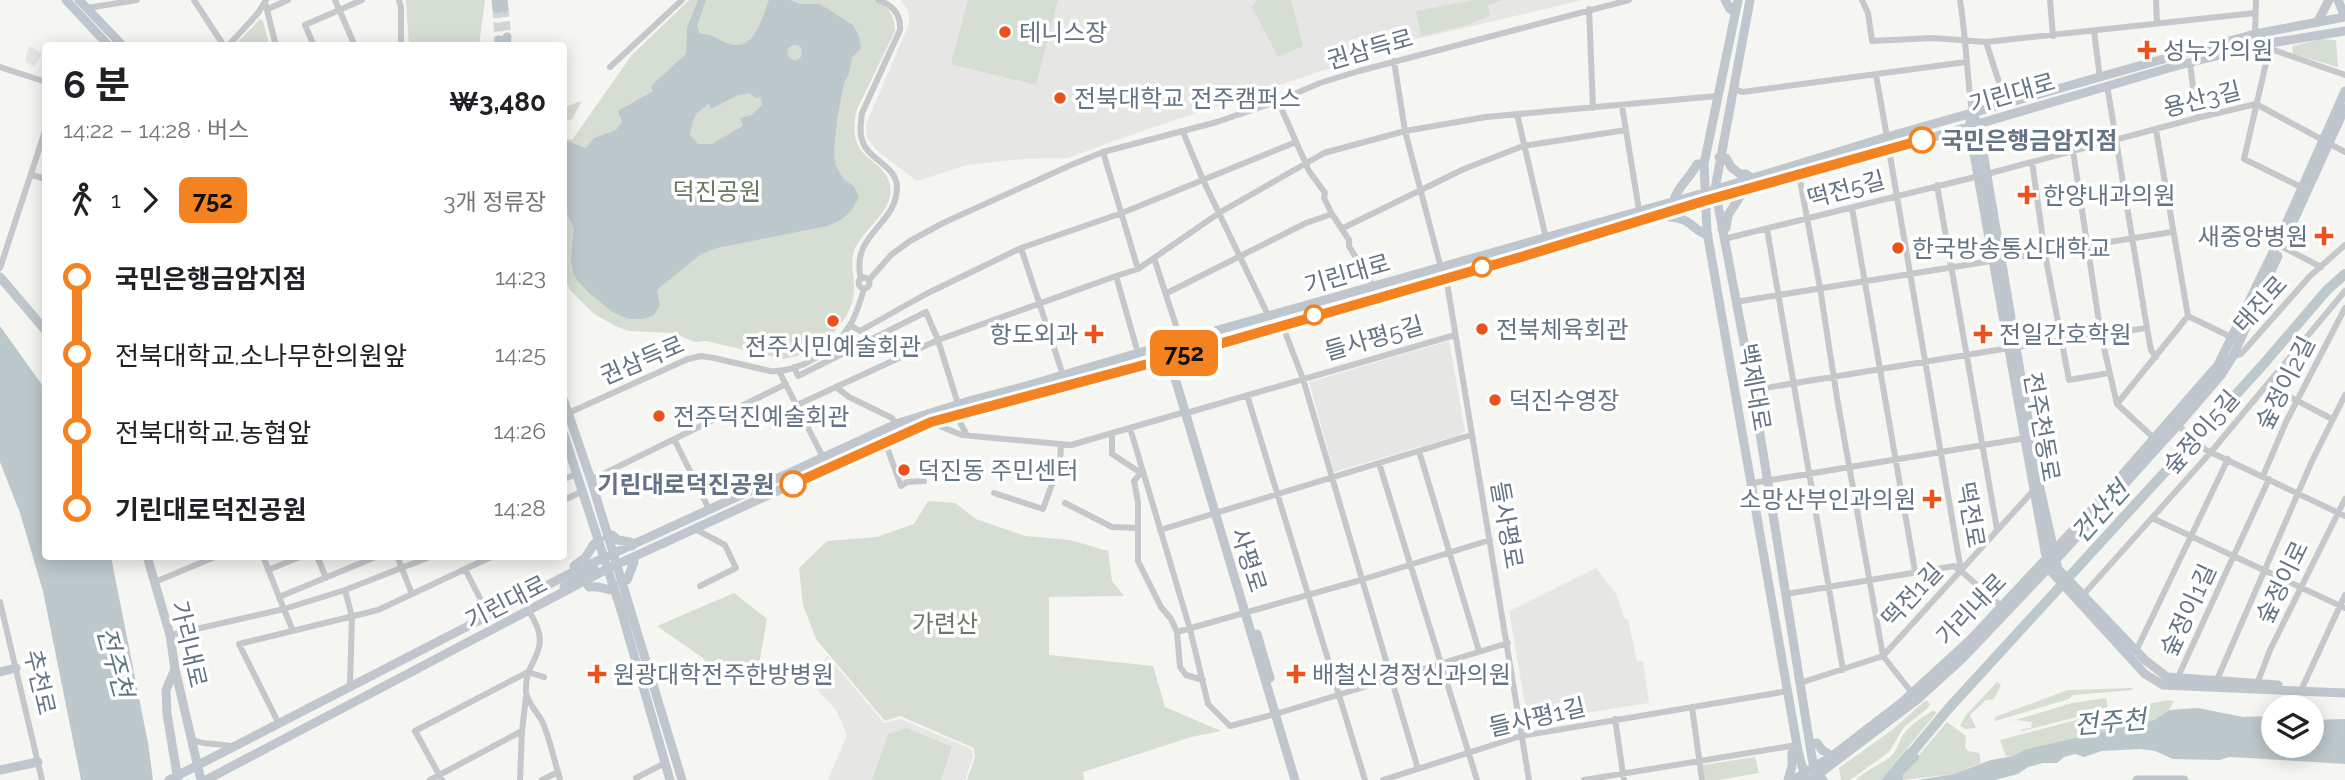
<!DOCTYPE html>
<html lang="ko">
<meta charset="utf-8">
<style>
:root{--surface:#fff;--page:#f6f6f6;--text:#202124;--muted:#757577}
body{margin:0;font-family:Raleway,"Noto Sans KR",sans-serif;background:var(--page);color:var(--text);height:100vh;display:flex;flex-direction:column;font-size:26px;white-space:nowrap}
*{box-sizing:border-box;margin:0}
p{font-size:23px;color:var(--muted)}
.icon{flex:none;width:38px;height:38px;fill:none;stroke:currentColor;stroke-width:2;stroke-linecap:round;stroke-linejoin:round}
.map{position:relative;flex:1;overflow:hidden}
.details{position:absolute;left:42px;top:42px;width:525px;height:518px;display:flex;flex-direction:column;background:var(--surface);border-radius:7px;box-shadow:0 4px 18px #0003}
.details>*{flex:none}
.badge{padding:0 14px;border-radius:10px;font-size:24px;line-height:46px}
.controls{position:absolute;left:2261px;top:695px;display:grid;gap:14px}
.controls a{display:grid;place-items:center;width:63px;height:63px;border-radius:50%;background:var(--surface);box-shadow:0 4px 18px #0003;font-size:35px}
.map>.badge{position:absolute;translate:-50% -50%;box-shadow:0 0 0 4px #fff}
.legs{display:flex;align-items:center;gap:10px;height:77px;padding:0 21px;font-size:23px}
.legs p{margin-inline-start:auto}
.headline{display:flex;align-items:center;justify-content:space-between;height:119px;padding:0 21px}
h1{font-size:38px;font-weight:700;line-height:52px}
ul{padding:0 21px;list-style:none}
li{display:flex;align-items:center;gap:24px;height:77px;font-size:26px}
li i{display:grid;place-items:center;width:10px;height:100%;margin:0 9px;background:currentColor}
li i::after{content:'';width:18px;height:18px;margin:-9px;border:5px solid;border-radius:50%;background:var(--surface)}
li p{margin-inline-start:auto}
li:first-child i{background:linear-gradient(#0000 50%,currentColor 0)}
li:last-child i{background:linear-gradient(currentColor 50%,#0000 0)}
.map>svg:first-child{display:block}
.built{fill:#e6e7e5}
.green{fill:#d6ddd2}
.water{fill:#bdc8cd;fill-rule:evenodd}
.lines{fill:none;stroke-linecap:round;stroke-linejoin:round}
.river{stroke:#bdc8cd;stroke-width:10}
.secondary-tunnel{stroke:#d0d5d6;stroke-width:9;stroke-dasharray:9 4.5;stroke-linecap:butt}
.street{stroke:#c5c8cb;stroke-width:6}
.secondary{stroke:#bfc6cd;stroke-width:9}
.line-1-casing{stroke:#fff;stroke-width:16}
.line-1{stroke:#f58220;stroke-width:10}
.poi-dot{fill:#ec511b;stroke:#fff;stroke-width:2.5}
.stop-1-dot{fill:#fff;stroke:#f58220;stroke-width:3.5}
.labels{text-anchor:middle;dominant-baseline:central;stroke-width:7;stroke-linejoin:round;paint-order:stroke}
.poi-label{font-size:24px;fill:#637484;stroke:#fff;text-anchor:start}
.street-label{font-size:24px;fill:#637484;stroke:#fff}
.stop-label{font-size:24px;font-weight:bold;fill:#637484;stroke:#fff;text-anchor:start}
.park-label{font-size:24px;fill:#667b62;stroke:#fff}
.water-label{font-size:26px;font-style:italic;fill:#5f7781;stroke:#fff}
</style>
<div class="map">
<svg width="2345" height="780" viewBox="0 0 2345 780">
<rect width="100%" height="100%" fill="#f5f5f1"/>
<path class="built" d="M901 0H1583L1413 40 1122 138 1068 158 1022 159 967 165 917 181 876 150 867 137 866 124 909 24V13Z
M30 46 42 54 34 67 26 62V54Z
M1449 341 1465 431 1460 435 1334 472 1309 382Z
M1596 568 1616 594 1625 619H1628L1637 661H1643L1649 703 1528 722 1509 611Z
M828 656 884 723 900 719 972 749 973 757 965 780H828L847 735 836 710 810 682 809 674Z"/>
<path class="green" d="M406 0H485L479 45H409Z
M689 0H873C889 6 894 14 895 31 886 50 876 69 867 89 863 98 856 108 855 118 849 162 884 157 890 185 895 210 865 228 855 248 849 262 855 276 854 290 853 324 814 356 783 359L706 341 695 342 673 333 629 331 615 326 593 313 571 291 564 278V142L566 139 572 140 631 56Z
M968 0H1058L1036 85 951 64Z
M1257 0H1291L1303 46 1278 57 1252 7Z
M1474 0H1503L1488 5 1490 16 1466 25 1421 36 1416 11Z
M260 19 263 21 269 45H235Z
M2321 39 2336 40 2338 67 2293 54 2292 46Z
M582 101 572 119 564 122V107Z
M928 501 955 503 976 519 1025 536 1070 540 1108 551 1112 581 1124 596 1049 597V655L1153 666 1165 707 1221 731 1191 737 1083 772 1084 780H967L975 757 974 748 900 716 885 721 816 639 803 605 799 568 827 541 877 537 914 524Z
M734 593 767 619 759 664 713 672 703 658 657 626Z
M1997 682 2001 685 1994 699 1986 700 1970 715 1976 728 1966 729 1960 726 1966 715Z
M2132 688 2133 690 2073 695 2069 699 1995 721V717L2068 690Z
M2106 698 2108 709 2007 735 2020 732 2022 729 2031 728 2032 722 2017 720 2000 725 2072 703Z
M1926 700 1930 704 1928 708 1904 727 1889 752 1850 780H1841L1839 768 1892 730Z
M2167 700 2174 701 2169 710 2154 720 2026 749 2013 756H2006L2000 740 2080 719Z
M1933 711 1937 712 1881 780H1856C1866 770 1878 766 1889 758 1897 752 1898 743 1903 735 1911 724 1922 717 1933 711Z
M1947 722 1966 736 1965 748 1968 751 1979 753 1981 763 1954 774 1903 780V775L1919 759V755Z
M907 728 952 747 941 780H872L888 734Z
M1755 757 1759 773 1719 780H1705L1703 765Z"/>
<path class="water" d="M698 0H706L697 26 700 34C711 33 717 39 727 43 754 54 762 18 769 0H790L800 4H820L853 25 859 36 861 48 852 58 849 74 844 83 837 120 834 150 835 164 844 180 854 186 859 197C852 213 843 220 827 226L717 248 701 254 659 288 657 291 660 305 654 315 643 319H629L614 313 589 293 577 280 573 272 571 258 574 228 564 208V140L586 148 594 138 616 130 622 122 618 111 653 91 651 86 686 54 687 28ZM793 45H798L802 49 801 57 797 60H792L787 55 788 48ZM749 93 756 98 761 97 762 105 752 115 740 118 743 126 712 144H698L690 135C693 119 695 112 709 104L711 109 738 95Z
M0 326 45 389 46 556 111 557 148 743 153 780H81L43 591 20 513 0 462Z
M2198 708 2243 717 2273 716V746H2312V720L2345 719V764L2249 758 2229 757 2220 760 2173 759 2155 751 2140 749 2102 751 2084 757 2075 754 2064 757 2057 763H2043L2028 767 2018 774 1995 780H1917L1954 774 1991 760 2013 756 2026 749 2154 720 2169 710Z
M1907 749 1919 755V759L1903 775V780H1881Z"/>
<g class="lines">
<path class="river" d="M1889 780 1949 708 2261 367 2327 290 2345 274"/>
<path class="secondary-tunnel" d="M504 8 507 37
M497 9 499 40"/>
<path class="street" d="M194 0 224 46
M335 0 355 46
M399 0 401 8V46
M1862 0 1868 13 1872 41 1932 38 1986 42 2255 13
M1960 0C1966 38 1967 75 1972 113
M2050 0 2053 36
M2156 0 2157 23
M265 2 276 46
M87 8 137 0
M268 9 288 0
M1589 9 1593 108
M2094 31 2100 78
M2255 34 2256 0
M1986 42 2006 104
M228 46 258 13 266 0
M314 46 305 25 362 0
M2268 48 2345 75
M2269 50 2244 159 2303 188
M1394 61 1405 131 1441 268
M2190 63 2197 118
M0 67 46 82
M610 67 682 0
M1876 75 1887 137
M2107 85 2147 328 2151 350 2156 357
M1732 89 1743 92 1966 62
M1278 101 1309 171 1325 193 1324 198 1332 214 1349 240V246L1373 286
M1622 106 1639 210
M1517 114 1546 238
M2156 130 2188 316
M1183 132 1203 180 1269 317
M1889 150 1961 571 2001 606
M2073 151 2101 335 2117 404
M1103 152 1138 269 1154 258 1181 341
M2032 162 2045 254 2069 380 2109 373
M1987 174 2197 118 2256 104 2345 152
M32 175 46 179
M1799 175 1820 288 1837 398 1883 656 1912 693
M1937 185 1997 529
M1852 208 1915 571
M1343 228 1464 169 1523 146 1626 130
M1767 229 1843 670
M1724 239 1979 176
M2277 244 2321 267
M1021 248 1063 375
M1154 258 1219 213 1324 153 1405 131 1486 117 1717 96
M0 268 46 128
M1138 269 1116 276 1138 353
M1446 277 1529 780
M858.5 283a5.5 5.5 0 1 1 11 0a5.5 5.5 0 1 1-11 0Z
M861 279C850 233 897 226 897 187 897 166 867 159 862 140 859 132 861 122 862 113L900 30C901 14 893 5 878 0
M869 280 891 255 910 241 943 223 1071 165 1103 152 1217 122 1278 101 1320 83 1359 71 1629 0
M1167 293 1306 223 1332 214
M1735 302 2172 232
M1282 324 1303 379 1418 769
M850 325 860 331 926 294 1021 248 1122 213 1296 142
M2016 347 2147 328
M2233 356 2241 354 2310 276 2345 245
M794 367 798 376 926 312 938 340 958 404
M779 371 828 467
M2267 385 2332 419
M836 387 849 397 892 418 896 424
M1753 390 2009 348
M1247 395 1365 780
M797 405 938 340 1116 276
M1190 412 1455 335
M564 415 688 359 701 356 714 358 770 371C799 373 835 350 850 325 857 314 860 301 864 289
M957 417 967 435
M2172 420 2206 450 2345 516
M932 423 962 435 1071 445 1185 412
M1130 428 1190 629 1208 704 1230 726 1275 714
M1112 434V454L1141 473 1134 481 1138 502V561L1161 607 1171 619 1177 632 1180 667 1186 675 1203 680
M2155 439 2117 404 2188 316 2235 339
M675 441 709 509
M885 442 901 486 907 482 924 481
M1419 451 1479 651
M1379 463 1477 780
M2263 476 2286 422 2345 308
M564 479 577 474
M591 480 786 384
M1753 483 2026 438
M994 493 1043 509 1060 462 1061 444
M564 500 583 491
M1065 503 1112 527 1137 528
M2152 518 2345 608
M695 529 725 545 736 568 700 586
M1160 530 1471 435
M263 556 279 597 378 556
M317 556 326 578
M397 556 412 594
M465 569 488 614
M268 570 302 556
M155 582 217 556
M345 590 352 617 350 685
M1786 594 1954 566 1961 571
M2083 595 2211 452 2345 291
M279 597 293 631
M0 602 42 780
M529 611C556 654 524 656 526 692 527 702 537 712 542 721 549 736 553 756 558 772
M1177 632 1361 580 1490 540
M170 635 284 609 345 590 432 556
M2136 651 2228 459
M2177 679 2269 479
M2216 682 2312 461 2345 395
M1800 683 1883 656 2033 491
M2257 684 2270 650 2345 499
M2303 686 2345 595
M1692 707 1702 780
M1279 713 1508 643
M1615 719 1624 780
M279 724 239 644 378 610 493 556
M522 731 526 697
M193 740C206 746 220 742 233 747
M430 780 522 731 520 780
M442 780 415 731 528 672 544 677
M542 780 558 772 560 780
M637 780 636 778 665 763
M1383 780 1521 736 1788 691
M1584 780 1797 745"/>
<path class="secondary" d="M66 0 109 46
M79 0 123 46
M496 0 497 9
M503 0 504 8
M1725 0 1730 9 1735 11
M1738 0 1704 164 1707 232 1798 751 1805 777
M1750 0 1715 189 1753 390 1812 758 1814 767 1823 780
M2338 0 2345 17
M2318 21 2329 0
M499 46V40
M506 46 507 37
M1975 118 1980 134 2039 484 2058 569 2145 660 2167 677 2278 685
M1970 122 1969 126 2048 568 2145 674 2163 685 2345 693
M1719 157 1726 158 1731 167 1740 174H1746L1751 178
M1674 200C1677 187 1691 177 1697 164H1704
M1668 212 1670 217C1692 218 1693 231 1708 235
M1722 229 1726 228 1728 215 1745 189
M2289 231 2345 108
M0 277 46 331
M1181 341 1169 358 1295 780
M564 401 591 480 682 780
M564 435 621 610 670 780
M607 537 612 535 618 540 630 542 632 546
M147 556 170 635 175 669 201 780
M575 571 574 566 585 558 594 544 599 540
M586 582 589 587C601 585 608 591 614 590
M621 582 627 580 634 562 633 558
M564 587 595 570
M1257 634 1270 678
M175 669 166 690 167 714 178 780
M0 672 16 668
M1810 744 1817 743 1822 750 1832 756
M0 770 38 762
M169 780 575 571 896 424 969 401 1026 386 1172 343 1704 193 1887 137 2174 56 2255 34 2345 17
M206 780 607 569 908 431 931 422 972 413 1174 357 1196 348 1521 257 1704 201 1889 150 2176 66 2264 44 2345 31
M1788 780 1792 766V753L1798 751
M1793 780 1832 756 1901 703 1970 640 2088 514 2218 365 2277 244 2345 91
M1811 780 1918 699 1963 658 2055 561 2178 425 2221 375 2233 356 2278 256
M2137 780H2184"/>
</g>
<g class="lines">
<g class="line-1-casing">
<path id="line-1" d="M793 484 931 422 1174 357 1521 257 1704 201 1922 140"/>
</g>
<use href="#line-1" class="line-1"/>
</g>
<g class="poi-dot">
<circle cx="1005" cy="32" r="7"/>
<path d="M2143.5 39.5h7v7h7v7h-7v7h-7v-7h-7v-7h7z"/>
<circle cx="1060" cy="98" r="7"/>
<path d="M2023.5 184.5h7v7h7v7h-7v7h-7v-7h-7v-7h7z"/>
<path d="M2320.5 225.5h7v7h7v7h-7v7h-7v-7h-7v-7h7z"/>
<circle cx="1898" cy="248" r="7"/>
<circle cx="833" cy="321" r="7"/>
<circle cx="1482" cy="329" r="7"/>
<path d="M1090.5 323.5h7v7h7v7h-7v7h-7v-7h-7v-7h7z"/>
<path d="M1979.5 323.5h7v7h7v7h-7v7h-7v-7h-7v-7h7z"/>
<circle cx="1495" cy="400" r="7"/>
<circle cx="659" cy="416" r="7"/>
<circle cx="904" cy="470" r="7"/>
<path d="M1928.5 488.5h7v7h7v7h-7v7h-7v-7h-7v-7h7z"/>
<path d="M593.5 663.5h7v7h7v7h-7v7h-7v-7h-7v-7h7z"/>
<path d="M1292.5 663.5h7v7h7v7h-7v7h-7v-7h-7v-7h7z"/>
</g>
<g class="stop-1-dot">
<circle cx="1922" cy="140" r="12"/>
<circle cx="1482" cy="267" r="9"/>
<circle cx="1314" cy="315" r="9"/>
<circle cx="793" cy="484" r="12"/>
</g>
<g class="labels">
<g class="poi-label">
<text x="1019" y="32">테니스장</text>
<text x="2163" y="50">성누가의원</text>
<text x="1074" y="98">전북대학교 전주캠퍼스</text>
<text x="2043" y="195">한양내과의원</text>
<text x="2308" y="236" text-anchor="end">새중앙병원</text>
<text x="1912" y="248">한국방송통신대학교</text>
<text x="1496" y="329">전북체육회관</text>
<text x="1078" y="334" text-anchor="end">항도외과</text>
<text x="1999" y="334">전일간호학원</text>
<text x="833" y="346" text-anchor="middle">전주시민예술회관</text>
<text x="1509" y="400">덕진수영장</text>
<text x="673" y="416">전주덕진예술회관</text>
<text x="918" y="470">덕진동 주민센터</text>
<text x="1916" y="499" text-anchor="end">소망산부인과의원</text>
<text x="613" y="674">원광대학전주한방병원</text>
<text x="1312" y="674">배철신경정신과의원</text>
</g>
<g class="street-label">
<text transform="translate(1370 49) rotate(-16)">권삼득로</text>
<text transform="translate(2012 93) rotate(-16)">기린대로</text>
<text transform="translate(2202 99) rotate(-14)">용산3길</text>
<text transform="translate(1846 189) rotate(-15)">떡전5길</text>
<text transform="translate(1347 274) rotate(-16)">기린대로</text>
<text transform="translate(2260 304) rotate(-48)">태진로</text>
<text transform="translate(1374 338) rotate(-16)">들사평5길</text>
<text transform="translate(642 360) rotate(-23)">권삼득로</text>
<text transform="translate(2285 383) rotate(-63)">숲정이2길</text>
<text transform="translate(1755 387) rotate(80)">백제대로</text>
<text transform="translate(2042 427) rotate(80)">전주천동로</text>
<text transform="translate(2201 432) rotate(-49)">숲정이5길</text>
<text transform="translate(1971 515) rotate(80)">떡전로</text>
<text transform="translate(1507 525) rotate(80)">들사평로</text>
<text transform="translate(1249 560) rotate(72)">사평로</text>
<text transform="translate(2282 582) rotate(-64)">숲정이로</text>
<text transform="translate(1912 595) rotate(-47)">떡전1길</text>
<text transform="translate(506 602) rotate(-27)">기린대로</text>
<text transform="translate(1971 609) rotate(-46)">가리내로</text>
<text transform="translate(2188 610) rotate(-65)">숲정이1길</text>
<text transform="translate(189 644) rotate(77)">가리내로</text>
<text transform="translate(40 682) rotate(77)">추천로</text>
<text transform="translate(1537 717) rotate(-13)">들사평1길</text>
</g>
<g class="stop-label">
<text x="1941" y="140">국민은행금암지점</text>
<text x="774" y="484" text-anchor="end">기린대로덕진공원</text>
</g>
<g class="park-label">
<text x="717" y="191">덕진공원</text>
<text x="945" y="623">가련산</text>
</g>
<g class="water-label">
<text transform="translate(2100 512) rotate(-48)">건산천</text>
<text transform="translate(115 662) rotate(75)">전주천</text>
<text transform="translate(2110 722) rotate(-5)">전주천</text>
</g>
</g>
</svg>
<div class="controls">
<a><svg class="icon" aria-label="layers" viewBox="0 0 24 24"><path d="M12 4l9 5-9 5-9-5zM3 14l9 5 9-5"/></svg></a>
</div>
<b class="badge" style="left:1184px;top:353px;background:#f58220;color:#111">752</b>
<section class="details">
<div class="headline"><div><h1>6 분</h1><p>14:22 – 14:28 · 버스</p></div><b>₩3,480</b></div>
<div class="legs"><svg class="icon" aria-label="walk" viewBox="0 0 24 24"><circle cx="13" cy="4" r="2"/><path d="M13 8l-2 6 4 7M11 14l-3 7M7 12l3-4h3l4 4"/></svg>1<svg class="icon" aria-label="forward" viewBox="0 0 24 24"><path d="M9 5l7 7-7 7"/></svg><b class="badge" style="background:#f58220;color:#111">752</b><p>3개 정류장</p></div>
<ul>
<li><i style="color:#f58220"></i><b>국민은행금암지점</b><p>14:23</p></li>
<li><i style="color:#f58220"></i><span>전북대학교.소나무한의원앞</span><p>14:25</p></li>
<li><i style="color:#f58220"></i><span>전북대학교.농협앞</span><p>14:26</p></li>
<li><i style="color:#f58220"></i><b>기린대로덕진공원</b><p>14:28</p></li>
</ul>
</section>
</div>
